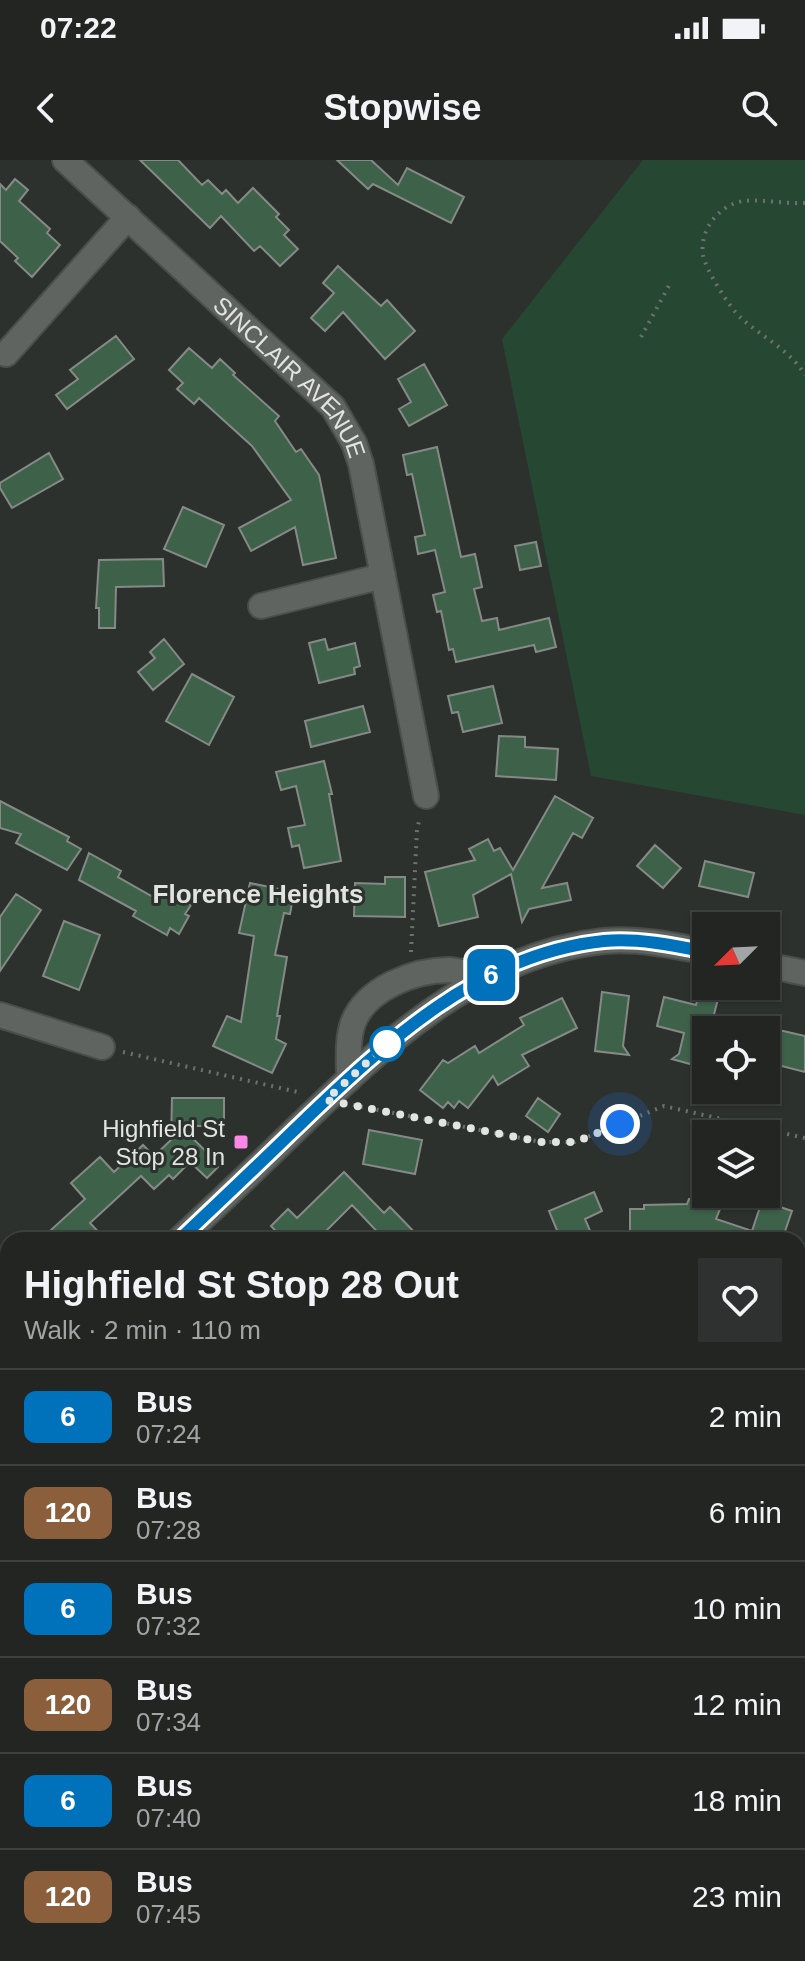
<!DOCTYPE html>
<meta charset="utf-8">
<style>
:root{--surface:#222522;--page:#2e312f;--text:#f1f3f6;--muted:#a2a5a5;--line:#3f4240}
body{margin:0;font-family:Helvetica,sans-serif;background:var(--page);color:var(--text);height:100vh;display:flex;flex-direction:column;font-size:30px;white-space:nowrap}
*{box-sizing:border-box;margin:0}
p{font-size:26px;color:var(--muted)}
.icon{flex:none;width:44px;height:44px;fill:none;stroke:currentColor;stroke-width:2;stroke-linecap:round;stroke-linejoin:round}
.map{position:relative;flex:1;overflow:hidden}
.details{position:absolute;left:0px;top:1072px;width:806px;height:730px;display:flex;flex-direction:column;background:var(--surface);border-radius:24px 24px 0 0;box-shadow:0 2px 6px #0004,0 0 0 2px var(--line)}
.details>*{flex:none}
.badge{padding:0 16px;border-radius:12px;font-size:28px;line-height:52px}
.needle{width:52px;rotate:246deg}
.controls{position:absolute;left:692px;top:752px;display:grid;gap:16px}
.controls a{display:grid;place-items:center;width:88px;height:88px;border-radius:0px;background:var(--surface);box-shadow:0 2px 6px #0004,0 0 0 2px var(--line);font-size:40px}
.you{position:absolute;width:40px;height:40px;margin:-20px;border:6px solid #fff;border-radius:50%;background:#1a73e8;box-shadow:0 0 0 12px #1a73e833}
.map>.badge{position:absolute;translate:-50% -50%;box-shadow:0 0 0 4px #fff}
.round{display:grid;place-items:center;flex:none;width:84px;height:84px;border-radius:0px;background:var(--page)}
.overview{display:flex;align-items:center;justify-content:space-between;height:136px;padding:0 24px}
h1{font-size:38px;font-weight:800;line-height:60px}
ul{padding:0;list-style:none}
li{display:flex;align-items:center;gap:24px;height:96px;padding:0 24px;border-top:2px solid var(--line)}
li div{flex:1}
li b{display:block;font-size:30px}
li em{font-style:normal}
li .badge{min-width:88px;font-weight:700;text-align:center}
.status{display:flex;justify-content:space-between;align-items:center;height:56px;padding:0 40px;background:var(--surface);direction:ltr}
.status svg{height:22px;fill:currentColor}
header{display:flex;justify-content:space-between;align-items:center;height:104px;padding:0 24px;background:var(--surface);font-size:36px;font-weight:800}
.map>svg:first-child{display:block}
.green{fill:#264731}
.building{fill:#3e6149;stroke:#868a87;stroke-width:2}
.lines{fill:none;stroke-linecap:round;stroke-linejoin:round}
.minor-casing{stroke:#4a4e4b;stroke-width:28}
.path{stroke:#6e726f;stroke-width:4;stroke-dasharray:2 6;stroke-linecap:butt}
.minor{stroke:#606461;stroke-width:24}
.line-casing{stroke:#fff;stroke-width:18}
.line{stroke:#0072bc;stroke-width:12}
.walk{stroke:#e2e4e2;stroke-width:8;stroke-dasharray:0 14.4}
.stop-dot{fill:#fff;stroke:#0072bc;stroke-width:4}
.poi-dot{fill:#fb87e6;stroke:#2d312e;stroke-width:3}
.labels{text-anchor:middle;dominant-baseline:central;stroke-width:6;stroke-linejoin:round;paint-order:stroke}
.street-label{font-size:24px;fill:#e2e4e2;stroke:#2d312e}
.poi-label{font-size:24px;fill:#e2e4e2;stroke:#2d312e;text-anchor:end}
.neighbourhood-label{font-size:26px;font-weight:bold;fill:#e2e4e2;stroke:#2d312e}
</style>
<div class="status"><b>07:22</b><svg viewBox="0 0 49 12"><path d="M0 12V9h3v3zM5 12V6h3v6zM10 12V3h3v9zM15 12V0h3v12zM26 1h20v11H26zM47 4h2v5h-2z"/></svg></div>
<header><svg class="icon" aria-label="back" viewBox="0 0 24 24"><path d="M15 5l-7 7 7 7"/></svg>Stopwise<svg class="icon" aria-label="search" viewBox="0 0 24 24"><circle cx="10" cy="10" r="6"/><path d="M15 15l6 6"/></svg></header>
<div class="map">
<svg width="805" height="1801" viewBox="0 0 805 1801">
<rect width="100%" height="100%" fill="#2d312e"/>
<path class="green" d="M643 0H805V655L591 616 502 179Z"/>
<path class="building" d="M140 0H178L202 25 208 20 222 34 226 30 238 43 253 28 279 54 276 57 289 70 284 75 298 89 280 106 260 86 254 91 221 56 210 68Z
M337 0H371L398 25 407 8 464 37 451 63 373 24 368 29Z
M15 19 28 30 19 41 50 69 47 73 60 85 32 117 15 101 18 98 0 81V24L6 30Z
M338 106 381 146 387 140 415 171 385 199 343 152 325 171 311 158 334 133 323 123Z
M116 176 134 199 67 249 56 235 78 219 70 210Z
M189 188 212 208 220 199 235 213 233 215 279 256 275 261 296 292 301 289 319 315 336 398 303 405 295 367 251 391 239 368 291 340 252 286 199 238 194 244 177 229 183 223 169 210Z
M424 204 447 245 409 266 399 249 411 242 398 219Z
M437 287 461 397 475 394 482 427 474 429 482 461 497 458 499 470 549 458 556 487 536 492 534 485 456 502 453 489 449 490 441 451 437 452 433 435 445 432 435 390 418 394 415 377 425 375 412 314 407 315 403 295Z
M49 293 63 319 12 348 0 328V323Z
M183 347 224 365 206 407 164 389Z
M536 382 541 406 520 410 515 386Z
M163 399 164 426 116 427 115 468H99V448H96L99 400Z
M164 479 184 504 153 530 138 512 155 498 150 492Z
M325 479 328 490 355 483 360 506 354 508 355 514 319 523 309 483Z
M192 514 234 537 209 585 166 561Z
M493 526 502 563 463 572 458 552 452 553 448 536Z
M363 546 370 572 311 587 305 561Z
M499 576 525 577V587L558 589 556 620 496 616Z
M324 601 332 634H329L341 701 304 708 299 685 292 687 288 668 305 665 296 626 281 630 276 612Z
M555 636 593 658 582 678 573 673 542 728 567 723 571 740 529 749 522 762 511 714 473 735 478 757 439 766 425 712 475 700 469 689 488 679 494 691 500 688 513 710Z
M0 641 69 677 67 681 81 689 67 710 16 683 21 674 0 668Z
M655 685 681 708 663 728 637 706Z
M89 693 121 711 118 717 155 738 160 728 191 745 185 754 189 756 179 774 170 768 167 775 133 756 136 751 79 720Z
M705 701 754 713 748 737 699 726Z
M385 717H405V757L354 756 355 723 385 724Z
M250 723 294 732 290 754 284 753 275 795 287 797 277 856H280L276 879 286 884 272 913 213 886 227 856 241 862 254 776 239 773Z
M16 734 41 750 0 811V757Z
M64 761 100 775 79 830 43 816Z
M602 832 629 836 623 886 629 895 595 891Z
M699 834 718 839 710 870H706V886L701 907 672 899 679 894 684 873 657 866 664 837 696 845Z
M562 838 577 868 522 895 529 906 498 925 493 916 468 948 459 941 454 948 448 942 443 948 420 930 443 900 448 903 475 886 479 893 524 865 520 858Z
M766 867 805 876V912L766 902Z
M172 938H224V966H180L220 1005 207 1018 190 1002 173 1019 169 1015 154 1029 141 1016 90 1063 106 1080H40L85 1039 71 1023 100 997 114 1012 143 985 154 996 171 980Z
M538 938 560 954 548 972 526 956Z
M369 970 422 980 415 1014 363 1004Z
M344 1012 384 1053 390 1047 422 1080H385L352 1045 317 1080H284L271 1066 288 1049 297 1058Z
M594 1032 602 1051 585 1059 594 1080H561L549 1051Z
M689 1039 720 1049 716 1059 752 1071 762 1041 792 1051 782 1080H630V1049H644V1045L687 1044Z"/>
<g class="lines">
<g class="minor-casing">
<g id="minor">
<path id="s1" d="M65 0 333 247 354 283 361 304 426 636"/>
<path d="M6 194 128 57"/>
<path d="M261 446 383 416"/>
<path d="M766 805 805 813"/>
<path d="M0 855 102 887"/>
<path d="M349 919C349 901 347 880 353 863 366 828 415 810 449 810 461 811 474 815 486 817"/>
<path d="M179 1080C218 1044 256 1008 294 971 381 887 476 794 604 781 637 778 673 785 706 792"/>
<path d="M0 1250 8 1243"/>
<path d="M448 1801 451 1794"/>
</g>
</g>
<path class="path" d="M805 43C785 44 763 39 743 41 719 45 699 70 703 95 705 109 730 148 741 158 762 177 790 190 805 215
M641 177 671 122
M411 792 417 670 420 657
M123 892 302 933
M353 945 541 982H575L664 946 805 978
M0 1210 8 1218"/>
<use href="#minor" class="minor"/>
</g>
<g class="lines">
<g class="line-casing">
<path id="line" d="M179 1080C216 1045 253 1010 289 975 378 890 474 794 604 781 637 778 673 785 706 792"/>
</g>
<use href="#line" class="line"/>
<path class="walk" d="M387 884 326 940 541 982H575L620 964"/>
</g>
<circle class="stop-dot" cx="387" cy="884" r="16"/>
<rect class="poi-dot" x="233" y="974" width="16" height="16" rx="4"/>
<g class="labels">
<g class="street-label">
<text stroke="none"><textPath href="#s1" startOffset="314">SINCLAIR AVENUE</textPath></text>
</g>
<g class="poi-label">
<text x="225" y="968">Highfield St<tspan x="225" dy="28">Stop 28 In</tspan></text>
</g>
<g class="neighbourhood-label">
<text x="258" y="734">Florence Heights</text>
</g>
</g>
</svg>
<div class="controls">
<a><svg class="needle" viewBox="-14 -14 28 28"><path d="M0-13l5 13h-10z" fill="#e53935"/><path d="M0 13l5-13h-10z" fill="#a2a5a5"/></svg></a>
<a><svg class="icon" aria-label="locate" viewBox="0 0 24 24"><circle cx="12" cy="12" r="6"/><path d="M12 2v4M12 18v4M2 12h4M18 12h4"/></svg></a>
<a><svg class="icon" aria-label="layers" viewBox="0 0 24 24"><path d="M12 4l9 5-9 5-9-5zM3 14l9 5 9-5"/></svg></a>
</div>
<div class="you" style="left:620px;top:964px"></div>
<b class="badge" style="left:491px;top:815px;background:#0072bc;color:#fff">6</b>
<section class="details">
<div class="overview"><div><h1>Highfield St Stop 28 Out</h1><p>Walk · 2 min · 110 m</p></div><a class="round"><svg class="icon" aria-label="heart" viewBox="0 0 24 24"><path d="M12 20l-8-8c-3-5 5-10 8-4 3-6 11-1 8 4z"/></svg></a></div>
<ul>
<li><span class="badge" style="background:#0072bc;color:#fff">6</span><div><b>Bus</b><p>07:24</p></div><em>2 min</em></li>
<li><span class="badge" style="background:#8b5e3c;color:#fff">120</span><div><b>Bus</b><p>07:28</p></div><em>6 min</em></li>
<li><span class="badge" style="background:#0072bc;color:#fff">6</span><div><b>Bus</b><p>07:32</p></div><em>10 min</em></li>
<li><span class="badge" style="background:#8b5e3c;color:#fff">120</span><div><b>Bus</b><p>07:34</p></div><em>12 min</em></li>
<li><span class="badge" style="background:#0072bc;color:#fff">6</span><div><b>Bus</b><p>07:40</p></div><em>18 min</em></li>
<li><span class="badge" style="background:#8b5e3c;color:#fff">120</span><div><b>Bus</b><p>07:45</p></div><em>23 min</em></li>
</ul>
</section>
</div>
